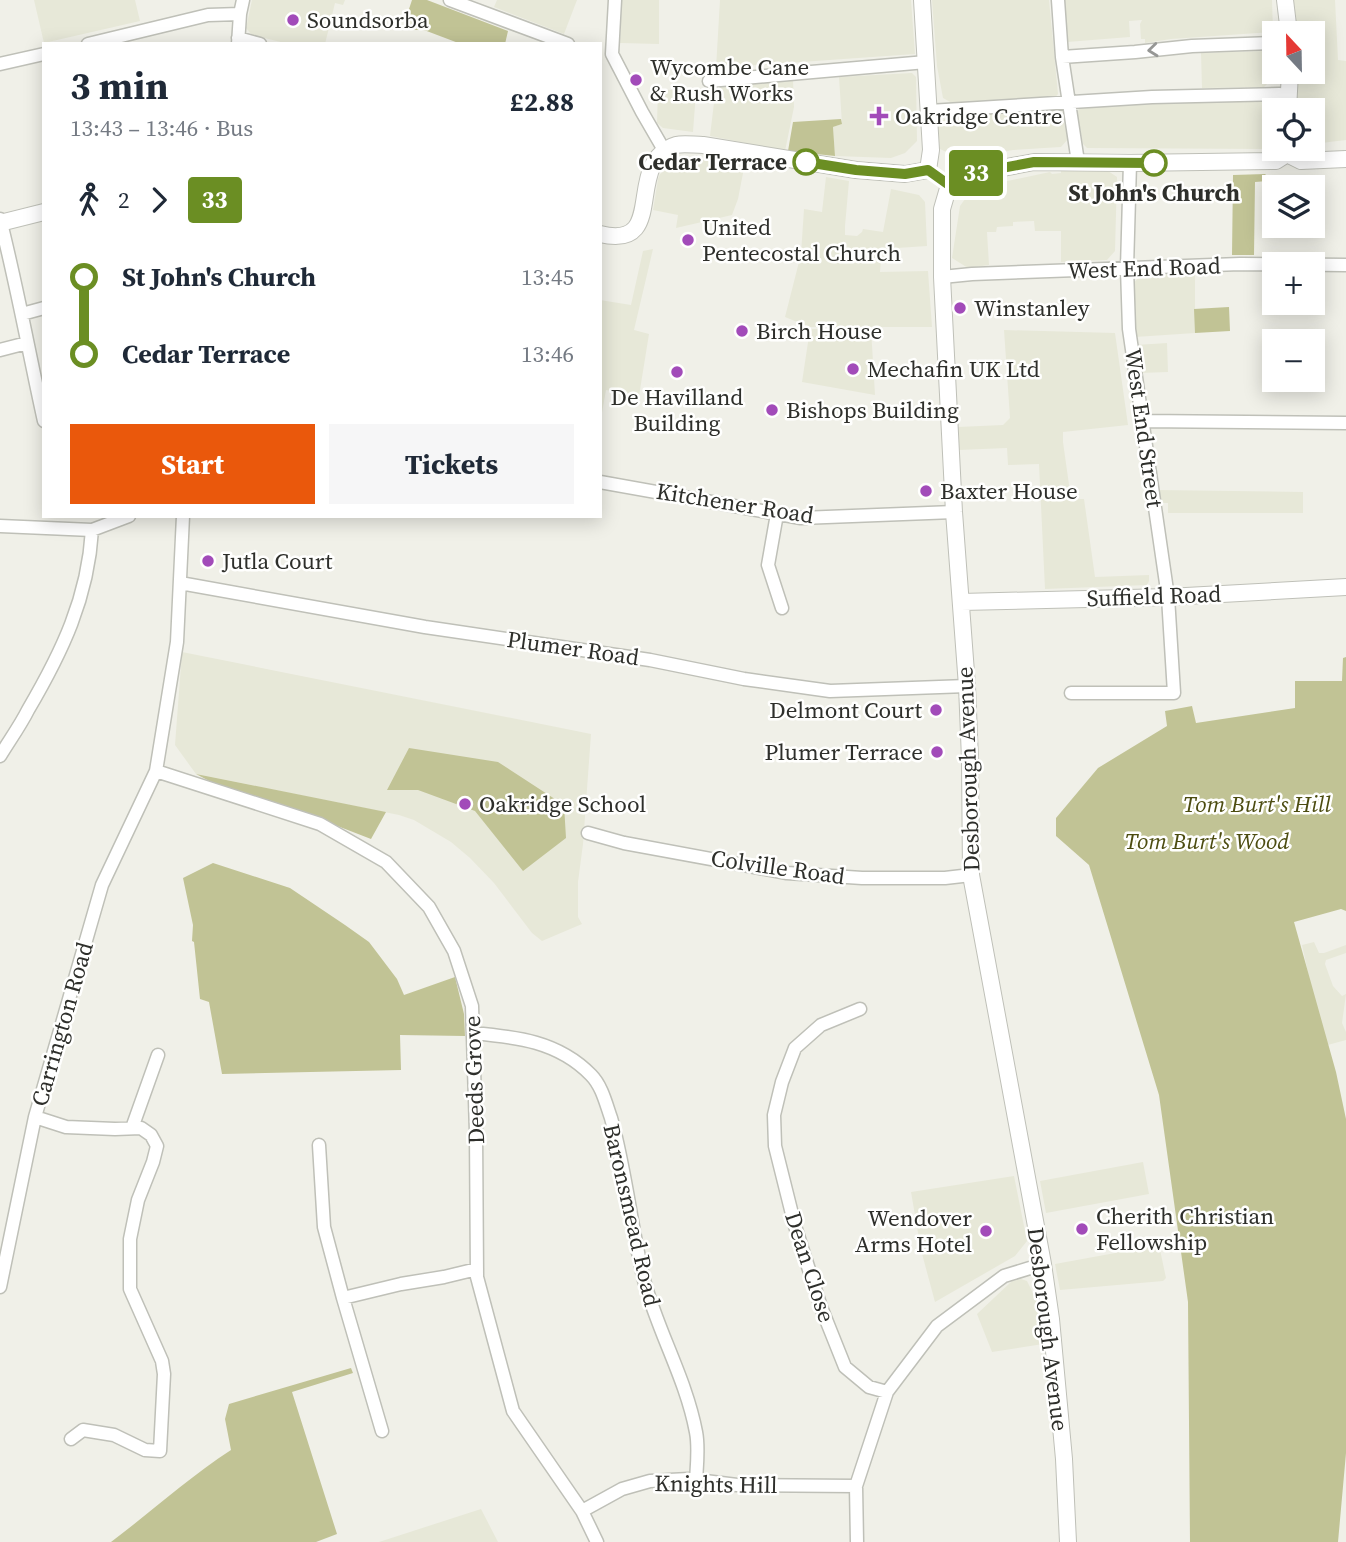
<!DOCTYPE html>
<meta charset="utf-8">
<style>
:root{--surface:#fff;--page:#f6f6f7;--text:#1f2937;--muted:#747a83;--accent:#ea580c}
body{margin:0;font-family:"Source Serif 4",serif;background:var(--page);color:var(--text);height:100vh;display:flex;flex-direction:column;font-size:26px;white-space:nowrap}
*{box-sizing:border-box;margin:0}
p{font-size:23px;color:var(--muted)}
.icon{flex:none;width:38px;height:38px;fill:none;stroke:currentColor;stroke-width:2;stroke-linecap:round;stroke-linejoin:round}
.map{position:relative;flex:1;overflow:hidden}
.drawer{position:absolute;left:42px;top:42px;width:560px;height:476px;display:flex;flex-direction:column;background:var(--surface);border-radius:0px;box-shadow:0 4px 18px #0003}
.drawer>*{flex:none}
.badge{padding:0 14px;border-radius:5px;font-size:24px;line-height:46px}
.needle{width:46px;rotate:338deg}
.buttons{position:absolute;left:1262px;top:21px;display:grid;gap:14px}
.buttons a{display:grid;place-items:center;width:63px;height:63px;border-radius:0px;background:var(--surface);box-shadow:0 4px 18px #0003;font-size:35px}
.map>.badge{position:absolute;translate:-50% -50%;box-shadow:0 0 0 4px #fff}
.legs{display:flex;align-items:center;gap:10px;height:77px;padding:0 28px;font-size:23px}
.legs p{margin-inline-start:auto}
.head{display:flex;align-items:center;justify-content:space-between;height:119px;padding:0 28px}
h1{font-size:38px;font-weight:700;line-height:52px}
.cta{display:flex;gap:14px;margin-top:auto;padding:14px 28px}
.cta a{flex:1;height:80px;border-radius:0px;background:var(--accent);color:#fff;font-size:28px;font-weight:700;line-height:80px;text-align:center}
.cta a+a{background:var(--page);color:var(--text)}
ul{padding:0 28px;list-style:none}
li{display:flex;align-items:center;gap:24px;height:77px;font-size:26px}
li i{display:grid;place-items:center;width:10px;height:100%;margin:0 9px;background:currentColor}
li i::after{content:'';width:18px;height:18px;margin:-9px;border:5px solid;border-radius:50%;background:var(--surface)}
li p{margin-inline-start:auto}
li:first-child i{background:linear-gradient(#0000 50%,currentColor 0)}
li:last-child i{background:linear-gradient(currentColor 50%,#0000 0)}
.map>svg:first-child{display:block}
.built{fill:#e7e8d8}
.green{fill:#c1c395}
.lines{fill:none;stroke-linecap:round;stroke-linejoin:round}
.minor-casing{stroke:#bfc0b8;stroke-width:15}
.tertiary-casing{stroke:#bfc0b8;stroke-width:18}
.minor{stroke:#fff;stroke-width:12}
.tertiary{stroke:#fff;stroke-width:16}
.oneway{stroke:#969795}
.line-1-casing{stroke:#fff;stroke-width:16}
.line-1{stroke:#6b8e23;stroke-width:10}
.poi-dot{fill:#a24bb9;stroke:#fffffe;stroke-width:2.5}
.stop-1-dot{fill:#fff;stroke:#6b8e23;stroke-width:3.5}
.labels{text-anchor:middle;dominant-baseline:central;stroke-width:5;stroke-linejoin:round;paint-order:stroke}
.poi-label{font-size:23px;fill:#2e2f2b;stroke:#fffffe;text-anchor:start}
.stop-label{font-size:23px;font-weight:bold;fill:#2e2f2b;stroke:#fffffe;text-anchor:end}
.street-label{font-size:23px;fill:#2e2f2b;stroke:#fffffe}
.park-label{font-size:23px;font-style:italic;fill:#4c4c10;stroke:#fffffe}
</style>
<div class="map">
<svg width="1346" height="1542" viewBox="0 0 1346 1542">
<rect width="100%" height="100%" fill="#f0f0e8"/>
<path class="built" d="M34 0H135L140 21 44 43Z
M252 0H345L343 5 335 3 325 44H289L252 35 246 28Z
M497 0H577L564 34 494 7Z
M622 0H659V44L620 43Z
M720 0H911L915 54 716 68Z
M932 0H1049L1058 94 1053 100 1000 102 952 103 943 98 937 66Z
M1065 0H1272L1273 32 1171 39 1145 43V39H1141L1140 24 1142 20 1129 21 1130 37 1067 42Z
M1291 0H1335L1338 60 1346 61V140L1313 144 1312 110H1292V72H1312V33H1292Z
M1263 51 1269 57 1270 81 1264 87 1202 88 1201 53Z
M912 73 916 77 917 141 905 153 891 158 835 156 833 127 842 124 839 77Z
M793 80 794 107 785 151 710 136 716 86Z
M658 89 696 92 693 132 663 128 657 123Z
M1265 101 1270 104 1267 147 1264 149 1087 148 1083 144 1077 112 1083 105Z
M1061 111 1068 139 1061 147 1013 150 963 160 940 149 938 125 949 115Z
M690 157 744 168 738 199 732 215 676 228 678 215 653 210 658 179 660 174 684 158Z
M1061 168 1108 171 1117 177 1115 251 1107 260 1061 262V231H1035L1034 221 1013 222V226L997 227 996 232H987L989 265 968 268 952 258 960 206 970 192 979 187 1050 172 1052 174 1061 173Z
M826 177 849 181 845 226V235L857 236 862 232 863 229 883 232 891 189 919 195 925 202 927 246 882 249 880 272 928 271 932 327H810L785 317 801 254 804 209 822 212Z
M653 249 634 330 649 334 639 396 606 390 600 424V300L631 305 643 251Z
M1195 273V333L1135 337 1131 286 1140 276Z
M810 329H871L875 395 802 382Z
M1004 330 1115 333 1128 425 1063 432V442L1071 499H1084L1095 577 1149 575V581L1147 585 1045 589 1039 464 1008 465 1007 448 959 450 958 427 1003 425 1010 418Z
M1167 343 1168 372 1140 373 1136 345Z
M1156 490 1303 492V513H1168V503H1158Z
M182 652 591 734 583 844 578 882V917L582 924 542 941 532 933 494 883 470 858 451 842 414 820 399 815 196 774 175 745Z
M1314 942 1319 953H1324L1346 945V953L1326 960 1325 964 1333 986 1342 996 1346 994 1342 1023 1346 1032V1040L1324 1046 1302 945Z
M1143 1162 1149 1194 1046 1213 1040 1181Z
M1014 1176 1027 1241 1015 1256 935 1302 921 1250 911 1192Z
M1159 1245 1166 1278 1163 1281 1060 1290 1055 1264Z
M1021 1279 1027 1281 1037 1301 1043 1344 992 1352 977 1314 1012 1281Z
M481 1509 498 1542H379Z"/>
<path class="green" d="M412 0H427L508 31 505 44H461L424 30H413L403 27Z
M841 119 842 124 833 127 835 156 788 151 793 122Z
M1265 174 1268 177V181L1255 182 1254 255H1232L1233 175Z
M1229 307 1230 331 1195 333 1194 309Z
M1346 657V911L1341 909 1294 922 1336 1072 1346 1119V1453L1338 1542H1190L1188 1302 1159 1095 1089 865 1056 836V818L1098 768 1167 726 1165 711 1192 706 1196 723 1295 708V681H1342L1343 658Z
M409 748 498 762 564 805 566 838 523 871 475 811 418 790H387Z
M196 774 386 812 371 839 309 815 228 791Z
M213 863 290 888 345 925 369 942 397 979 404 995 455 977 464 1014 465 1036 400 1035 401 1070 222 1074 209 1002 200 999 194 942 192 941 193 925 183 878Z
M351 1368 353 1373 292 1392 337 1534 316 1542H111C151 1512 188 1478 231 1450L225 1419 229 1404Z"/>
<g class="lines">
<g class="minor-casing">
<path id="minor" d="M450 0 568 44
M615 0 612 54 642 112 664 150
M1058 0 1062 57 1078 162
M238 38 260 44
M88 44 208 15 240 14
M238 44 240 14 243 0
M1062 57 1135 52 1192 46 1274 43
M0 64 44 54
M709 81 926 62
M929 111 1152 97 1280 94
M0 219C17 286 29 353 44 421
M942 277 972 274 1240 264 1346 265
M22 314 44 308
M0 350 27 343
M1143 421 1346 423
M600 482 801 518 954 512
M777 514 768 565 782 608
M0 526 92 530 129 516
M180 583 425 627 650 660 744 679 830 691 967 686
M1071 693H1174L1168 597 1129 329 1127 268 1130 163
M0 756C9 741 20 726 28 710 62 652 88 598 92 530
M156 771 320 824 386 862 429 907 454 951 472 1006 476 1132 477 1277 513 1411 582 1511 597 1542
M588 833 624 843 787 873 862 878H945L971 875
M860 1009 821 1025 795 1048 782 1082 774 1115 775 1146 795 1226 821 1307 845 1367 869 1387 887 1392
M473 1033C516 1037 558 1041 591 1075 602 1086 606 1104 611 1118 626 1171 631 1227 644 1280 658 1332 686 1379 696 1432 699 1447 697 1464 696 1480
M35 1117 66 1127 115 1129 141 1128 151 1135 157 1146 153 1162 138 1200 130 1239V1289L162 1361 164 1374 160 1451 145 1450 114 1435 83 1430 71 1439
M132 1128 158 1055
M319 1145 324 1227 343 1298 401 1284 444 1277 477 1269
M0 1287 35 1117 102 885 156 771 177 642 183 516
M343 1298 382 1431
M582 1511 622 1489 650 1481 689 1479 737 1485 856 1486
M857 1542 856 1486 887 1392 937 1326 1004 1276 1043 1264"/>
</g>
<g class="tertiary-casing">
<path id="tertiary" d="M922 0 931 150 928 170
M1285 0 1289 33
M1288 110 1290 72
M949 185 942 209V277L954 512 967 686 970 759 971 875 1043 1264 1051 1319 1064 1459 1068 1542
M949 185 965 175 1034 162 1130 163 1276 161 1287 154 1301 161 1346 159
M0 223 44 212
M600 234C670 251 622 163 676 145 684 143 694 145 703 145L856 170 905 174 928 170
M961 602 1168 597 1346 587"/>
</g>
<use href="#minor" class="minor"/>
<use href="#tertiary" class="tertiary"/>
</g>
<defs><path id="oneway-chevron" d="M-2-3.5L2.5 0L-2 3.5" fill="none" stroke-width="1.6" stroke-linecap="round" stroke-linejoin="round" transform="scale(1.75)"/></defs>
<use class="oneway" href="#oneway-chevron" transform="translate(1153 50) rotate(174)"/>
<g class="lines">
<g class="line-1-casing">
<path id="line-1" d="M806 162 856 170 905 174 928 170 949 185 965 175 1034 162 1154 163"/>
</g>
<use href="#line-1" class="line-1"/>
</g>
<g class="poi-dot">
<circle cx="293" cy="20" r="7"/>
<circle cx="636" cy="80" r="7"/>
<path d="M875.5 105.5h7v7h7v7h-7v7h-7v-7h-7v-7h7z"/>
<circle cx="688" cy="240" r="7"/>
<circle cx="960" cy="308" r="7"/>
<circle cx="742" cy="331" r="7"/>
<circle cx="853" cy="369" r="7"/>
<circle cx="677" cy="372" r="7"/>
<circle cx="772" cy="410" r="7"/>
<circle cx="926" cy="491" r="7"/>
<circle cx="208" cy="561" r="7"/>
<circle cx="936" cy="710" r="7"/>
<circle cx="937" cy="752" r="7"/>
<circle cx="465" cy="804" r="7"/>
<circle cx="1082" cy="1229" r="7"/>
<circle cx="986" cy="1231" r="7"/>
</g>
<g class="stop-1-dot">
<circle cx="806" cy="162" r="12"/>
<circle cx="1154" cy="163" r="12"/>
</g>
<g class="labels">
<g class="poi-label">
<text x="307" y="20">Soundsorba</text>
<text x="650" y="67">Wycombe Cane<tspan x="650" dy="26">&amp; Rush Works</tspan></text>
<text x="895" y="116">Oakridge Centre</text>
<text x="702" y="227">United<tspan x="702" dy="26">Pentecostal Church</tspan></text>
<text x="974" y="308">Winstanley</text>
<text x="756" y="331">Birch House</text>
<text x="867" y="369">Mechafin UK Ltd</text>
<text x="677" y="397" text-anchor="middle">De Havilland<tspan x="677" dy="26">Building</tspan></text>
<text x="786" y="410">Bishops Building</text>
<text x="940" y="491">Baxter House</text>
<text x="222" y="561">Jutla Court</text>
<text x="922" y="710" text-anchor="end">Delmont Court</text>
<text x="923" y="752" text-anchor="end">Plumer Terrace</text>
<text x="479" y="804">Oakridge School</text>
<text x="1096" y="1216">Cherith Christian<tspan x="1096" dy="26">Fellowship</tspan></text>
<text x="972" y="1218" text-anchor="end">Wendover<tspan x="972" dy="26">Arms Hotel</tspan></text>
</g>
<g class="stop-label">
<text x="787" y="162">Cedar Terrace</text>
<text x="1154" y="193" text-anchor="middle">St John's Church</text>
</g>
<g class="street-label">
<text transform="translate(1144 268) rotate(-2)">West End Road</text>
<text transform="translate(1144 428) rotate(82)">West End Street</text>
<text transform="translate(735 503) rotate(9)">Kitchener Road</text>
<text transform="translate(1154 596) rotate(-2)">Suffield Road</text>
<text transform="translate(573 648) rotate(8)">Plumer Road</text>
<text transform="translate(968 769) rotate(-92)">Desborough Avenue</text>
<text transform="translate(778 867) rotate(8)">Colville Road</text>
<text transform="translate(62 1024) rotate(-74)">Carrington Road</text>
<text transform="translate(474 1080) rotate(-92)">Deeds Grove</text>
<text transform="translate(632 1215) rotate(77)">Baronsmead Road</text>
<text transform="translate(810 1267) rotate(72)">Dean Close</text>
<text transform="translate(1048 1329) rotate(83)">Desborough Avenue</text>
<text transform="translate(716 1484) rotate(1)">Knights Hill</text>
</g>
<g class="park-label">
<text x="1257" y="804">Tom Burt's Hill</text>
<text x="1207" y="841">Tom Burt's Wood</text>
</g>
</g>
</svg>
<div class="buttons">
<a><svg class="needle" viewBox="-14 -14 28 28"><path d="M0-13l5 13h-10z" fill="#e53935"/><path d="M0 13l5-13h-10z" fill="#747a83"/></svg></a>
<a><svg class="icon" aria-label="locate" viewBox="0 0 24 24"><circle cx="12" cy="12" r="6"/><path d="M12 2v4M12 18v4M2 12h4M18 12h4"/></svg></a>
<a><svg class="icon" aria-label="layers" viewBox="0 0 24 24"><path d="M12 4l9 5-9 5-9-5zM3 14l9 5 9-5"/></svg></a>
<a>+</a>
<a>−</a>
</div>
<b class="badge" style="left:976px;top:173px;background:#6b8e23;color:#fff">33</b>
<section class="drawer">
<div class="head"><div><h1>3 min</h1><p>13:43 – 13:46 · Bus</p></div><b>£2.88</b></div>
<div class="legs"><svg class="icon" aria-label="walk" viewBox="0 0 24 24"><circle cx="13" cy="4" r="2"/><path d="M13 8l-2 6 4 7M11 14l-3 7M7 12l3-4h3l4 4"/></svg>2<svg class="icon" aria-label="forward" viewBox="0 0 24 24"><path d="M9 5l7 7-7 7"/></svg><b class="badge" style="background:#6b8e23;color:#fff">33</b></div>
<ul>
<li><i style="color:#6b8e23"></i><b>St John's Church</b><p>13:45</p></li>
<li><i style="color:#6b8e23"></i><b>Cedar Terrace</b><p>13:46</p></li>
</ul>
<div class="cta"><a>Start</a><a>Tickets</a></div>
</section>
</div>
